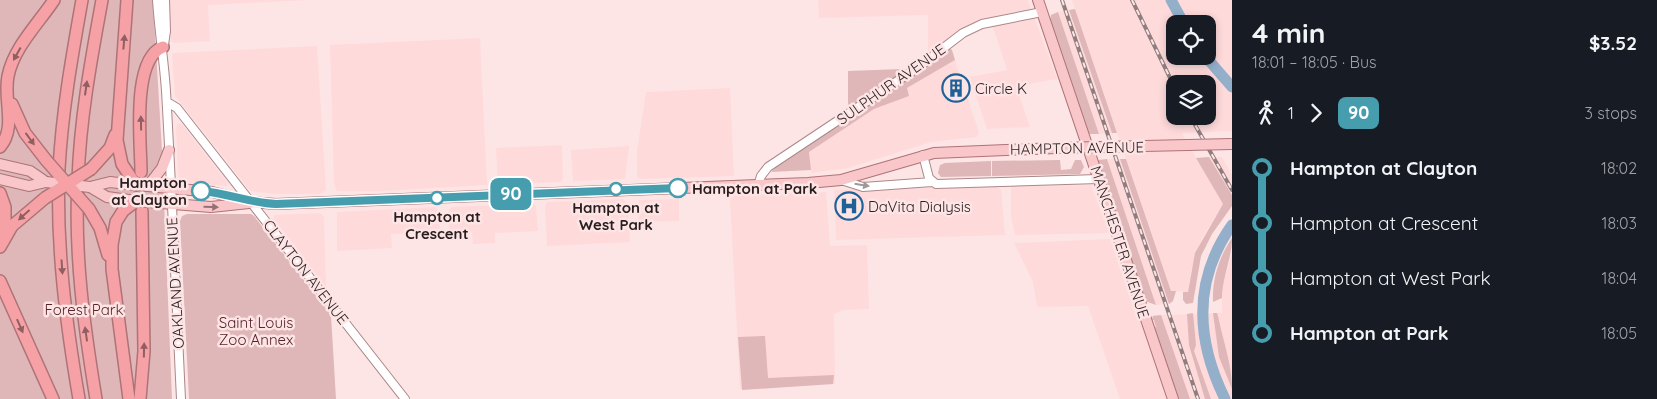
<!DOCTYPE html>
<meta charset="utf-8">
<style>
:root{--surface:#171b24;--page:#20242c;--text:#f1f3f6;--muted:#9ea1a6}
body{margin:0;font-family:Quicksand,sans-serif;background:var(--page);color:var(--text);height:100vh;display:flex;flex-direction:column;font-size:19px;white-space:nowrap}
*{box-sizing:border-box;margin:0}
p{font-size:16px;color:var(--muted)}
.icon{flex:none;width:28px;height:28px;fill:none;stroke:currentColor;stroke-width:2;stroke-linecap:round;stroke-linejoin:round}
.map{position:relative;flex:1;overflow:hidden}
.details{display:flex;flex-direction:column;background:var(--surface);width:425px}
.details>*{flex:none}
.badge{padding:0 10px;border-radius:8px;font-size:18px;line-height:32px}
.buttons{position:absolute;left:1166px;top:15px;display:grid;gap:10px}
.buttons a{display:grid;place-items:center;width:50px;height:50px;border-radius:10px;background:var(--surface);box-shadow:0 2px 8px #0003;font-size:25px}
.map>.badge{position:absolute;translate:-50% -50%;box-shadow:0 0 0 2px #fff}
.legs{display:flex;align-items:center;gap:8px;height:55px;padding:0 20px;font-size:16px}
.legs p{margin-inline-start:auto}
.head{display:flex;align-items:center;justify-content:space-between;height:85px;padding:0 20px}
h1{font-size:28px;font-weight:700;line-height:38px}
ul{padding:0 20px;list-style:none}
li{display:flex;align-items:center;gap:18px;height:55px;font-size:19px}
li i{display:grid;place-items:center;width:8px;height:100%;margin:0 6px;background:currentColor}
li i::after{content:'';width:12px;height:12px;margin:-6px;border:4px solid;border-radius:50%;background:var(--surface)}
li p{margin-inline-start:auto}
li:first-child i{background:linear-gradient(#0000 50%,currentColor 0)}
li:last-child i{background:linear-gradient(currentColor 50%,#0000 0)}
main{display:flex;flex:1;min-height:0}
.map>svg:first-child{display:block}
.built{fill:#ffdadb;fill-rule:evenodd}
.green{fill:#dfb7b8}
.lines{fill:none;stroke-linecap:round;stroke-linejoin:round}
.river{stroke:#93afca;stroke-width:11}
.highway-tunnel{stroke:#d3bdbe;stroke-width:11;stroke-dasharray:11 5.5;stroke-linecap:butt}
.minor-casing{stroke:#ab8889;stroke-width:10}
.major-casing{stroke:#ae7376;stroke-width:12}
.highway-casing{stroke:#ae7376;stroke-width:14}
.minor{stroke:#fff;stroke-width:8}
.major{stroke:#f9c7ca;stroke-width:10}
.highway{stroke:#f5a1a6;stroke-width:11}
.rail-casing{stroke:#907e7f;stroke-width:4}
.rail{stroke:#fde5e6;stroke-width:2;stroke-dasharray:5.5;stroke-linecap:butt}
.major-bridge-casing{stroke:#ae7376;stroke-width:12;stroke-linecap:butt}
.highway-bridge-casing{stroke:#ae7376;stroke-width:14;stroke-linecap:butt}
.major-bridge{stroke:#f9c7ca;stroke-width:10}
.highway-bridge{stroke:#f5a1a6;stroke-width:11}
.oneway{fill:#905f62}
.oneway2{fill:#9f999a}
.oneway3{fill:#927274}
.line-1-casing{stroke:#fff;stroke-width:11}
.line-1{stroke:#469dad;stroke-width:8}
.stop-1-dot{fill:#fff;stroke:#469dad;stroke-width:2.5}
.labels{text-anchor:middle;dominant-baseline:central;stroke-width:5;stroke-linejoin:round;paint-order:stroke}
.street-label{font-size:15px;fill:#2a1d1e;stroke:#fde5e6}
.poi-label{font-size:15px;fill:#2a1d1e;stroke:#fde5e6;text-anchor:start}
.stop-label{font-size:15px;font-weight:bold;fill:#2a1d1e;stroke:#fde5e6}
.park-label{font-size:15px;fill:#582329;stroke:#fde5e6}
</style>
<main>
<div class="map">
<svg width="1232" height="399" viewBox="0 0 1232 399">
<rect width="100%" height="100%" fill="#fde5e6"/>
<path class="built" d="M169 0H308L208 5 210 41 174 43 171 40Z
M818 0H1028L1057 79 1016 86 1030 127 987 129 970 77 1007 70 990 18 961 29 928 54V15L819 18Z
M1072 0H1232V131L1182 133 1223 204 1202 238 1191 271 1188 292 1171 291ZM1175 24H1208V56H1175ZM1175 84H1208V116H1175Z
M1069 10 1112 133 1099 134 1058 12Z
M480 38 487 185 383 191H337L334 184 330 45Z
M317 46 326 190 320 194H276L250 191 175 96 172 53Z
M955 60 979 132 977 137 931 142 848 168 811 173 809 152 874 109 909 96 907 88Z
M730 88 734 176 640 179 637 177V151L646 92Z
M178 123 182 124 228 183 227 186 186 183 180 180 178 174 176 128Z
M562 145 563 178 561 182 498 184 496 148Z
M629 146 625 179 573 181 571 150Z
M1209 157H1222L1232 175V195Z
M1107 159H1120L1169 304 1156 305Z
M1091 185 1109 233 1015 235 1011 216V186Z
M996 186 1001 190 1005 235 836 240 834 190Z
M826 192 830 246 867 245 869 309 843 310 834 314 835 384 740 389 730 199 735 195Z
M623 199 628 203 630 242 547 246 545 207 547 202Z
M679 199V221L638 222 639 200Z
M533 203 536 206 538 231 495 233V243L473 244 472 232H449L448 211 452 207Z
M435 207 439 212 440 233 391 234 392 248 337 251V212Z
M320 213 324 217 326 287 273 218 275 215Z
M1110 239 1136 316 1222 313V285L1232 254V399H1120L1088 306 1037 307 1033 282 1014 243Z"/>
<path class="green" d="M0 0H153L162 151 172 399H0Z
M1075 9 1117 133H1112L1069 10Z
M1058 12 1099 134H1089L1050 20 1051 15Z
M948 48 952 50 955 60 907 88 909 96 874 109 809 152 811 170 771 172 778 165Z
M902 69 903 72 848 108V71Z
M1209 157 1232 195V206L1212 234 1201 256 1193 303 1186 304 1183 300V292H1188L1195 253 1223 204 1196 158Z
M1107 159 1156 305 1145 301 1098 160Z
M1120 159H1126L1171 291H1176L1173 301 1169 304Z
M1060 160 1061 170 1071 169 1075 160H1081L1084 167 1080 174 992 176V161Z
M991 161V176L941 177 938 173 940 165 945 163Z
M187 214H251L254 216 331 315 336 399H189L180 221 182 216Z
M1232 238C1232 259 1222 277 1222 298L1213 302C1212 279 1219 257 1232 238Z
M1193 313 1196 345 1194 351 1211 399H1205L1189 345 1187 314Z
M1213 313H1217L1218 316C1223 341 1232 364 1232 389L1219 357Z
M1161 315 1190 399H1179L1154 328 1156 327 1154 320H1152L1153 316Z
M765 336 768 378 834 375 833 384 742 390 738 337Z"/>
<g class="lines">
<path class="river" d="M1171 0 1184 24
M1205 56 1232 87
M1225 399C1196 340 1193 280 1232 225"/>
<path class="highway-tunnel" d="M141 172 142 211"/>
<g class="minor-casing">
<path id="minor" d="M157 0C159 31 164 60 166 91 172 193 176 296 181 399
M164 45 166 31 165 0
M167 102 177 108 405 399
M923 155 929 178 936 184 1099 179
M841 180 863 187 932 182
M758 186 761 176 768 167 920 66 963 33 982 24 1042 12"/>
</g>
<g class="major-casing">
<path id="major" d="M1038 0 1173 399
M0 164 30 171 46 182 29 186 0 179
M148 186 212 192 251 202 276 204 808 183 841 180 934 153 1056 148
M148 186 162 168 169 150
M90 187 107 197 136 201
M90 187 110 182 136 185
M148 202 211 207 249 203"/>
</g>
<g class="highway-casing">
<path id="highway" d="M127 0 117 140 122 164 136 185
M12 104 25 133 46 160
M0 147C17 127 3 100 8 76 14 47 38 24 54 0
M91 169 110 148 115 135
M141 172C141 143 131 59 163 47
M0 193 5 207V235
M89 209 100 228 108 255
M0 247 12 226 45 198
M0 281 53 399
M79 399C66 323 56 246 59 169 62 112 72 56 82 0
M96 399C84 326 74 254 78 180 80 119 91 60 102 0
M129 399 112 269V245L116 222 123 211 136 201
M140 399 144 351 142 211"/>
</g>
<use href="#minor" class="minor"/>
<use href="#major" class="major"/>
<use href="#highway" class="highway"/>
<g class="rail-casing">
<path id="rail" d="M1062 0 1198 399
M1132 0 1175 88
M1190 116 1232 190"/>
</g>
<use href="#rail" class="rail"/>
<g class="major-bridge-casing">
<path id="major-bridge" d="M1056 148 1232 144
M46 182 90 187
M136 185 148 186
M136 201 148 202"/>
</g>
<g class="highway-bridge-casing">
<path id="highway-bridge" d="M46 160 89 209
M45 198 91 169"/>
</g>
<use href="#major-bridge" class="major-bridge"/>
<use href="#highway-bridge" class="highway-bridge"/>
</g>
<defs><path id="oneway-solid" d="M-6-.8H1V-3.2L6.5 0L1 3.2V.8H-6Z" transform="scale(1.25)"/></defs>
<g class="oneway">
<use href="#oneway-solid" transform="translate(124 42) rotate(-85)"/>
<use href="#oneway-solid" transform="translate(17 54) rotate(119)"/>
<use href="#oneway-solid" transform="translate(86 88) rotate(-82)"/>
<use href="#oneway-solid" transform="translate(141 123) rotate(-91)"/>
<use href="#oneway-solid" transform="translate(30 139) rotate(54)"/>
<use href="#oneway-solid" transform="translate(24 215) rotate(138)"/>
<use href="#oneway-solid" transform="translate(62 267) rotate(86)"/>
<use href="#oneway-solid" transform="translate(20 326) rotate(66)"/>
<use href="#oneway-solid" transform="translate(86 334) rotate(-98)"/>
<use href="#oneway-solid" transform="translate(144 350) rotate(-89)"/>
</g>
<use class="oneway2" href="#oneway-solid" transform="translate(862 185) rotate(9)"/>
<use class="oneway3" href="#oneway-solid" transform="translate(211 207) rotate(2)"/>
<g class="lines">
<g class="line-1-casing">
<path id="line-1" d="M201 191C227 193 250 203 276 204L678 188"/>
</g>
<use href="#line-1" class="line-1"/>
</g>
<defs>
<g id="building-ring" transform="scale(1.4375)"><circle r="9.5" fill="#fde5e6" stroke="#1f6197" stroke-width="1.5"/><path d="M-4-6H4V6H1V3H-1V6H-4ZM-2.5-4.3h1.7v1.8h-1.7ZM.8-4.3h1.7v1.8H.8ZM-2.5-1h1.7V.8h-1.7ZM.8-1h1.7V.8H.8Z" fill="#1f6197"/></g>
<g id="hospital-ring" transform="scale(1.4375)"><circle r="9.5" fill="#fde5e6" stroke="#1f6197" stroke-width="1.5"/><path d="M-5-5h3v3.5h4V-5h3V5h-3V1.5h-4V5h-3Z" fill="#1f6197"/></g>
</defs>
<g fill-rule="evenodd">
<use href="#building-ring" x="956" y="88"/>
<use href="#hospital-ring" x="849" y="206"/>
</g>
<g class="stop-1-dot">
<circle cx="678" cy="188" r="9"/>
<circle cx="616" cy="189" r="6"/>
<circle cx="201" cy="191" r="9"/>
<circle cx="437" cy="198" r="6"/>
</g>
<g class="labels">
<g class="street-label">
<text transform="translate(891 84) rotate(-35)">SULPHUR AVENUE</text>
<text transform="translate(1077 148) rotate(-1)">HAMPTON AVENUE</text>
<text transform="translate(1120 242) rotate(72)">MANCHESTER AVENUE</text>
<text transform="translate(306 272) rotate(52)">CLAYTON AVENUE</text>
<text transform="translate(175 283) rotate(-93)">OAKLAND AVENUE</text>
</g>
<g class="poi-label">
<text x="975" y="88">Circle K</text>
<text x="868" y="206">DaVita Dialysis</text>
</g>
<g class="stop-label">
<text x="187" y="182" text-anchor="end">Hampton<tspan x="187" dy="17">at Clayton</tspan></text>
<text x="692" y="188" text-anchor="start">Hampton at Park</text>
<text x="616" y="207">Hampton at<tspan x="616" dy="17">West Park</tspan></text>
<text x="437" y="216">Hampton at<tspan x="437" dy="17">Crescent</tspan></text>
</g>
<g class="park-label">
<text x="84" y="309">Forest Park</text>
<text x="256" y="322">Saint Louis<tspan x="256" dy="17">Zoo Annex</tspan></text>
</g>
</g>
</svg>
<div class="buttons">
<a><svg class="icon" aria-label="locate" viewBox="0 0 24 24"><circle cx="12" cy="12" r="6"/><path d="M12 2v4M12 18v4M2 12h4M18 12h4"/></svg></a>
<a><svg class="icon" aria-label="layers" viewBox="0 0 24 24"><path d="M12 4l9 5-9 5-9-5zM3 14l9 5 9-5"/></svg></a>
</div>
<b class="badge" style="left:511px;top:194px;background:#469dad;color:#fff">90</b>
</div>
<section class="details">
<div class="head"><div><h1>4 min</h1><p>18:01 – 18:05 · Bus</p></div><b>$3.52</b></div>
<div class="legs"><svg class="icon" aria-label="walk" viewBox="0 0 24 24"><circle cx="13" cy="4" r="2"/><path d="M13 8l-2 6 4 7M11 14l-3 7M7 12l3-4h3l4 4"/></svg>1<svg class="icon" aria-label="forward" viewBox="0 0 24 24"><path d="M9 5l7 7-7 7"/></svg><b class="badge" style="background:#469dad;color:#fff">90</b><p>3 stops</p></div>
<ul>
<li><i style="color:#469dad"></i><b>Hampton at Clayton</b><p>18:02</p></li>
<li><i style="color:#469dad"></i><span>Hampton at Crescent</span><p>18:03</p></li>
<li><i style="color:#469dad"></i><span>Hampton at West Park</span><p>18:04</p></li>
<li><i style="color:#469dad"></i><b>Hampton at Park</b><p>18:05</p></li>
</ul>
</section>
</main>
